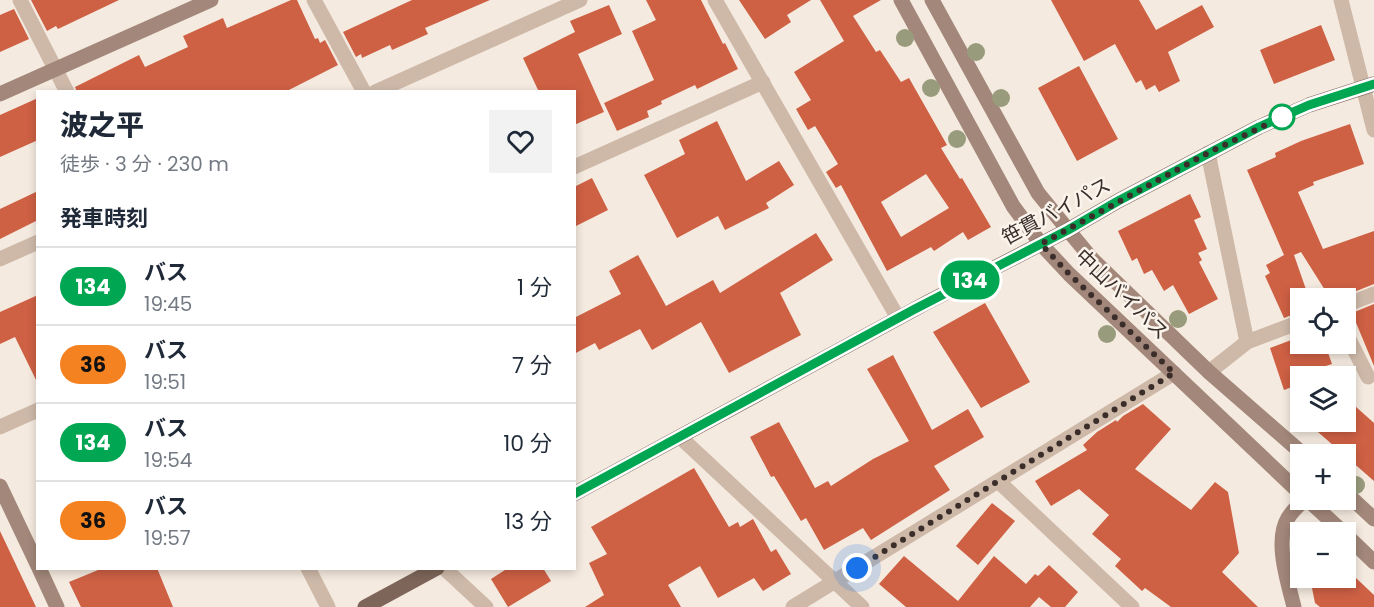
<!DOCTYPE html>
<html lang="ja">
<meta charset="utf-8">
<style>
:root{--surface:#fff;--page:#f2f2f3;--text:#1f2937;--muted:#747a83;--line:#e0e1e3}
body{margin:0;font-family:Poppins,"Noto Sans JP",sans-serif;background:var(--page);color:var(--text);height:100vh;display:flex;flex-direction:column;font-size:22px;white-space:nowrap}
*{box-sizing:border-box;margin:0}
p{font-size:20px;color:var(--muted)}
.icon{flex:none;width:33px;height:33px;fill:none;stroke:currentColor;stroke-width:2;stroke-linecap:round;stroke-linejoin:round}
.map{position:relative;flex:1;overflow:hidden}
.drawer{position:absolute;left:36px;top:90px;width:540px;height:480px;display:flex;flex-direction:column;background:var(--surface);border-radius:0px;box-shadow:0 3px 9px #0003}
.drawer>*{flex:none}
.badge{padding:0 12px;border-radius:20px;font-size:21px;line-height:39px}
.buttons{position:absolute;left:1290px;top:288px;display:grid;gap:12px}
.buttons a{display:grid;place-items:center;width:66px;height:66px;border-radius:0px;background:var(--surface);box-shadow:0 3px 9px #0003;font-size:30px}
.you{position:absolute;width:30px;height:30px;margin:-15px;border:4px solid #fff;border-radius:50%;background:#1a73e8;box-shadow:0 0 0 9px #1a73e833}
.map>.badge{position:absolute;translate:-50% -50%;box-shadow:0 0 0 3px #fff}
h2{padding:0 24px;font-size:22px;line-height:54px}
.round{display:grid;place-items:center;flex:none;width:63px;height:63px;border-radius:0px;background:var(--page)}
.head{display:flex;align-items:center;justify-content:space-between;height:102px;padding:0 24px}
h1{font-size:28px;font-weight:800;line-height:45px}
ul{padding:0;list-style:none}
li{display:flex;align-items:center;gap:18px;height:78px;padding:0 24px;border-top:2px solid var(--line)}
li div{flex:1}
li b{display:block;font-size:22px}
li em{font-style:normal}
li .badge{min-width:66px;font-weight:700;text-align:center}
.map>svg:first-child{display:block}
.building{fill:#ce6044;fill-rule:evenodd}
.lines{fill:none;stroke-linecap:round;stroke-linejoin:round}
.street{stroke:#ceb9a9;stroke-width:15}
.secondary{stroke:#a2877a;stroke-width:15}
.primary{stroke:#7e655a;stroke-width:15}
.tree{fill:#989b7c}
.line-casing{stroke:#fff;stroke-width:14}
.line{stroke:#00a651;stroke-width:9}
.walk{stroke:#3b2e2a;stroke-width:6;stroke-dasharray:0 10.8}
.stop-dot{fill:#fff;stroke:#00a651;stroke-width:3}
.labels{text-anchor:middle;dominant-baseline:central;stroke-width:5;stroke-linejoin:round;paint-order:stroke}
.street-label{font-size:20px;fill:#3b2e2a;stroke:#fbf4ec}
</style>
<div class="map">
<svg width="1374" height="607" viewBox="0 0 1374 607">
<rect width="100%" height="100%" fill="#f5eadf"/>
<path class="building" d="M31 0H119L58 29 56 26 47 31Z
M291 0H297L315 39 318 38 320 43 325 40 338 65 285 92H77L75 87 139 55 145 67 188 47 183 36 223 18 227 28Z
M412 0H490L425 28 428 34 392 50 390 45 362 58 361 54 356 57 343 32Z
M646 0H701L723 44 725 43 738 69 697 89 695 85 661 101 662 104 647 111 649 117 617 131 604 103 654 80 632 31 656 20Z
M739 0H811L787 15 791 22 765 39Z
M820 0H881L853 16 876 52 880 50 901 82 909 78 947 145 941 148 960 179 962 178 991 227 968 240 963 232 934 251 931 247 887 271 841 185 836 188 826 172 838 164 815 126 808 130 796 109 811 100 794 72 844 41ZM926 174 949 208 901 237 881 202Z
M1051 0H1139L1156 30 1202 5 1214 27 1168 52 1180 81 1159 92 1155 85 1146 90 1141 80 1136 83 1115 44 1084 61Z
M609 5 622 34 578 54 604 112 574 125V92H539L523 58 575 32 570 21Z
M14 9 29 39 0 52V15Z
M1321 25 1335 60 1274 84 1260 50Z
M1079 66 1118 139 1077 161 1038 88Z
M38 98V140L0 157V115Z
M717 121 746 181 779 161 794 185 766 203 769 208 725 230 718 216 677 238 644 175 685 154 679 140Z
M1350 124 1364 164 1313 182 1314 185 1298 192 1323 249 1374 231V284L1339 298H1330L1301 252 1294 255 1309 298H1300V312L1284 318 1265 276 1270 273 1266 265 1284 255 1247 170 1276 157 1275 153 1301 141Z
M592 178 608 210 574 227V187Z
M38 191V220L0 239V209Z
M1190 194 1201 217 1194 220 1207 249 1198 253 1202 260 1199 262 1218 299 1189 314 1173 285 1164 291 1152 270 1144 274 1137 258 1132 261 1118 231Z
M816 233 833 260 780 293 801 335 729 373 701 322 652 350 640 329 599 350 595 343 574 354V318L621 294 609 271 638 255 666 306 713 280 720 293Z
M38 295V384L15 337 0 344V312Z
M985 303 1030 382 981 408 933 332Z
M1374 304V366L1352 313Z
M1300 332V344H1325L1332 364 1313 370 1321 376H1300V384L1284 390 1270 348 1294 339 1292 335Z
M893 355 932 430 968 409 984 437 934 466 950 490 871 540 863 528 824 550 806 518 801 521 774 476 771 477 750 437 779 422 815 488 828 481 831 486 873 459 909 441 867 369Z
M1346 398 1374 423V481L1318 432 1327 422H1346Z
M1143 404 1171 429 1135 469 1191 510 1215 482 1228 492 1239 553 1222 572 1258 607H1171L1145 588 1142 591 1115 566 1121 559 1092 534 1109 515 1079 489 1051 506 1035 481 1087 450 1083 445 1097 432 1116 420 1117 422 1123 416Z
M694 468 729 527 738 522 740 527 753 519 771 552 776 549 791 574 763 591 754 578 718 598 700 566 668 585 681 607H585L604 595 589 563 607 554 591 527Z
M992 503 1015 521 978 565 956 546Z
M0 531 36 607H0Z
M904 556 958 601 994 556 1026 584 1035 574 1038 576 1049 565 1078 592 1065 607H1051L1039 597 1030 607H906L879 584Z
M103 568H157L173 607H81L69 582Z
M508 568H543L551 581 508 607 491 579Z
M1310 578H1356L1374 595V607H1320L1315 603Z"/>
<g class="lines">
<path class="street" d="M20 0 67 92
M314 0 364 92
M715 0 898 318
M1341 0 1374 130
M375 92 580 0
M1208 153 1247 342
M574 167 763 82
M0 259 38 242
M1346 305 1374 294
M1346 333 1368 377
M1209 372 1247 342 1300 322
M0 427 38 410
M680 437 862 607
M998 481 1132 607
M308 568 328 607
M444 568 486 607
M793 607 1174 373"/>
<path class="secondary" d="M901 0 1013 206 1041 244 1069 274 1300 493
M932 0 1038 193 1068 230 1092 259 1209 372 1303 454
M0 94 211 0
M0 486 38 566
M1346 493 1374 519
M1308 500 1343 532
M1346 535 1374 562
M39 568 57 607
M1294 607C1288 582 1274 541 1288 518 1292 511 1299 505 1304 500"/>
<path class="primary" d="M574 494 928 302 1068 230 1118 201 1259 127 1309 105 1374 84
M365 607 437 568"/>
</g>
<g class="tree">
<circle cx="905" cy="38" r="9"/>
<circle cx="976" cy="52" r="9"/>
<circle cx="931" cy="88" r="9"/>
<circle cx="1001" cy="98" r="9"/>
<circle cx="957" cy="139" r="9"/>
<circle cx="1178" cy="319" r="9"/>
<circle cx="1107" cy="334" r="9"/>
<circle cx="1356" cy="485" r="9"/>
</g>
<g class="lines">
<g class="line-casing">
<path id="line" d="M574 494 913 310 1068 230 1118 201 1259 127 1309 105 1374 84"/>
</g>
<use href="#line" class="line"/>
<path class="walk" d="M857 568 1174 373 1069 274 1041 244 1208 153 1282 117"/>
</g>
<circle class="stop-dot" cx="1282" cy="117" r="12"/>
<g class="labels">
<g class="street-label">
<text transform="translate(1056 211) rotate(-28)">笹貫バイパス</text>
<text transform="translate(1122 294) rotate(44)">中山バイパス</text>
</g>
</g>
</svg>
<div class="buttons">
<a><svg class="icon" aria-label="locate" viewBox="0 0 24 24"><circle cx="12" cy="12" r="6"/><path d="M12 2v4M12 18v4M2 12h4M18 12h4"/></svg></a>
<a><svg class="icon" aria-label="layers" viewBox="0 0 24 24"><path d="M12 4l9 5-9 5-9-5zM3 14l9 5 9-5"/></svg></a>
<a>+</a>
<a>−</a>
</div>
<div class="you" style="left:857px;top:568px"></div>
<b class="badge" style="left:970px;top:280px;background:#00a651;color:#fff">134</b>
<section class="drawer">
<div class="head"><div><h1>波之平</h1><p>徒歩 · 3 分 · 230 m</p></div><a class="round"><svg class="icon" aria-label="heart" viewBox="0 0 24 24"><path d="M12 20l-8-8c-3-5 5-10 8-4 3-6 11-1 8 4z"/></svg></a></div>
<h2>発車時刻</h2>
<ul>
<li><span class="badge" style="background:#00a651;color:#fff">134</span><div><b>バス</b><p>19:45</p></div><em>1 分</em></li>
<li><span class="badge" style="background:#f58220;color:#111">36</span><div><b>バス</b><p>19:51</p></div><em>7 分</em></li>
<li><span class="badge" style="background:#00a651;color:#fff">134</span><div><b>バス</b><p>19:54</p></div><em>10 分</em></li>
<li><span class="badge" style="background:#f58220;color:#111">36</span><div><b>バス</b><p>19:57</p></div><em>13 分</em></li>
</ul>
</section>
</div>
